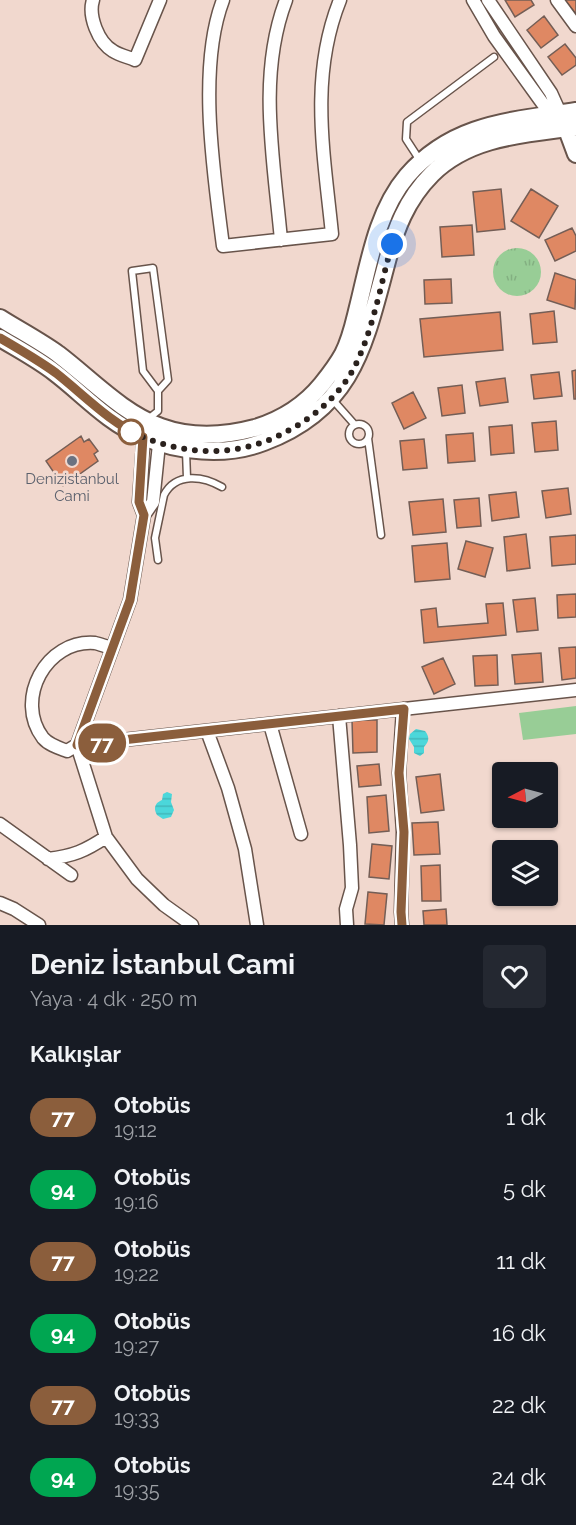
<!DOCTYPE html>
<html lang="tr">
<meta charset="utf-8">
<style>
:root{--surface:#171b24;--page:#242831;--text:#f1f3f6;--muted:#9ea1a6}
body{margin:0;font-family:Raleway,sans-serif;background:var(--page);color:var(--text);height:100vh;display:flex;flex-direction:column;font-size:22px;white-space:nowrap}
*{box-sizing:border-box;margin:0}
p{font-size:20px;color:var(--muted)}
.icon{flex:none;width:33px;height:33px;fill:none;stroke:currentColor;stroke-width:2;stroke-linecap:round;stroke-linejoin:round}
.map{position:relative;height:925px;overflow:hidden}
.drawer{display:flex;flex-direction:column;background:var(--surface);flex:1}
.drawer>*{flex:none}
.badge{padding:0 12px;border-radius:20px;font-size:21px;line-height:39px}
.needle{width:39px;rotate:264deg}
.controls{position:absolute;left:492px;top:762px;display:grid;gap:12px}
.controls a{display:grid;place-items:center;width:66px;height:66px;border-radius:6px;background:var(--surface);box-shadow:0 2px 4px #0004;font-size:30px}
.you{position:absolute;width:30px;height:30px;margin:-15px;border:4px solid #fff;border-radius:50%;background:#1a73e8;box-shadow:0 0 0 9px #1a73e833}
.map>.badge{position:absolute;translate:-50% -50%;box-shadow:0 0 0 3px #fff}
h2{padding:0 30px;font-size:22px;line-height:54px}
.round{display:grid;place-items:center;flex:none;width:63px;height:63px;border-radius:6px;background:var(--page)}
.head{display:flex;align-items:center;justify-content:space-between;height:102px;padding:0 30px}
h1{font-size:28px;font-weight:700;line-height:45px}
ul{padding:0;list-style:none}
li{display:flex;align-items:center;gap:18px;height:72px;padding:0 30px}
li div{flex:1}
li b{display:block;font-size:22px}
li em{font-style:normal}
li .badge{min-width:66px;font-weight:700;text-align:center}
.map>svg:first-child{display:block}
.grass{fill:url(#grass-tufts)}
.park{fill:#98cd96}
.water{fill:url(#water-rules)}
.building{fill:#df8863;stroke:#745e56;stroke-width:1.5}
.lines{fill:none;stroke-linecap:round;stroke-linejoin:round}
.lane-casing{stroke:#68544b;stroke-width:9}
.street-casing{stroke:#68544b;stroke-width:15}
.secondary-casing{stroke:#68544b;stroke-width:20}
.lane{stroke:#fff;stroke-width:6}
.street{stroke:#fff;stroke-width:12}
.secondary{stroke:#fff;stroke-width:16}
.line-casing{stroke:#fff;stroke-width:14}
.line{stroke:#8b5e3c;stroke-width:9}
.walk{stroke:#2a211d;stroke-width:6;stroke-dasharray:0 10.8}
.stop-dot{fill:#fff;stroke:#8b5e3c;stroke-width:3}
.worship-dot{fill:#6b7280;stroke:#f1d8ce;stroke-width:2}
.labels{text-anchor:middle;dominant-baseline:central;stroke-width:5;stroke-linejoin:round;paint-order:stroke}
.worship-label{font-size:15px;fill:#5b616d;stroke:#f1d8ce}
</style>
<div class="map">
<svg width="576" height="925" viewBox="0 0 576 925">
<defs>
<pattern id="grass-tufts" width="24" height="20" patternUnits="userSpaceOnUse" patternTransform="scale(1.5)"><rect width="24" height="20" fill="#98cd96"/><path d="M3 7l-1-3M5 7V3M7 7l1-3M15 17l-1-3M17 17v-4M19 17l1-3" fill="none" stroke="#83b081"/></pattern>
<pattern id="water-rules" width="6" height="5" patternUnits="userSpaceOnUse" patternTransform="scale(1.5)"><rect width="6" height="5" fill="#4bd7da"/><path d="M0 2.5h6" fill="none" stroke="#42b8bb"/></pattern>
</defs>
<rect width="100%" height="100%" fill="#f1d8ce"/>
<path class="grass" d="M493 272a24 24 0 1 1 48 0a24 24 0 1 1-48 0Z"/>
<path class="park" d="M576 706V734L523 740 519 713Z"/>
<path class="water" d="M416 729 425 731C430 737 429 742 424 747V753L420 756 414 753V747L409 739 410 734Z
M167 792 172 794 171 802 174 810 171 817 163 819 157 815C153 808 155 803 162 800L163 794Z"/>
<path class="building" d="M505 0H531L534 5 515 17Z
M565 0H576V14Z
M544 16 558 35 541 48 527 30Z
M565 44 576 58V65L562 75 548 57Z
M501 189 505 229 477 232 473 192Z
M531 189 558 206 539 238 511 221Z
M472 225 474 255 442 257 440 227Z
M572 228 576 236V251L555 261 545 240Z
M555 273 576 280 575 309 547 300Z
M451 279 452 303 425 304 424 280Z
M554 311 557 342 533 344 530 314Z
M500 312 503 350 424 357 420 319Z
M576 370V399H574L572 371Z
M559 372 562 396 534 399 531 375Z
M505 378 508 402 480 406 476 382Z
M462 385 465 413 442 416 438 388Z
M413 392 426 418 404 429 392 403Z
M556 421 558 450 535 452 532 423Z
M512 425 514 453 491 455 489 427Z
M473 433 475 461 448 463 446 435Z
M81 436 84 442 89 439 98 451 94 454 98 461 63 486 46 461Z
M424 439 427 468 403 470 400 441Z
M568 488 571 514 546 518 542 491Z
M516 492 519 517 492 521 489 495Z
M479 498 481 526 457 528 454 500Z
M443 499 446 532 413 535 409 502Z
M526 534 530 568 507 571 504 537Z
M576 535V564L552 566 550 537Z
M466 541 493 548 485 577 458 569Z
M447 543 450 579 415 582 412 546Z
M576 594V617L558 618 557 595Z
M535 598 538 630 517 632 513 600Z
M503 603 506 635 424 643 421 610 436 608 438 627 488 623 486 604Z
M576 647V678L562 680 559 648Z
M541 653 543 682 515 684 512 655Z
M497 655 498 685 475 686 473 656Z
M443 658 455 684 434 694 422 667Z
M352 720H377V752L353 753Z
M379 764 381 785 359 787 357 766Z
M440 774 444 810 421 813 416 777Z
M386 795 389 831 369 833 367 797Z
M438 822 440 854 414 855 412 823Z
M372 844 392 846 389 879 369 877Z
M440 865 441 901H422L421 866Z
M368 892 387 894 384 925 365 924Z
M446 909 447 925H424L423 911Z"/>
<g class="lines">
<g class="lane-casing">
<path id="lane" d="M421 162 406 139 407 122 494 57
M332 399 355 425
M148 419 158 411V391L168 380 153 268 132 271 143 371 158 391
M349 434a10 10 0 1 1 20 0a10 10 0 1 1-20 0Z
M368 438 381 535
M186 451 187 478
M158 560 155 538 164 495C176 472 203 476 222 487"/>
</g>
<g class="street-casing">
<path id="street" d="M93 0C88 16 98 42 113 51 119 55 128 57 135 60L160 0
M223 0C197 68 214 175 223 246L332 234C324 154 309 77 340 0
M473 0 494 36 543 104 560 113
M488 0 551 93 560 113
M557 0 576 26
M281 240C274 161 257 76 286 0
M160 434 153 502 144 515 130 600 77 745 106 837 137 879 164 905 192 925
M144 515 139 502 144 431
M112 648C107 647 100 644 95 643 46 639 14 700 43 738 49 745 59 748 67 751L77 745 576 690
M339 716 350 845 352 888 346 909 347 925
M270 724 301 834
M207 731 228 788 245 849 257 925
M0 824 71 875
M48 859C73 856 85 851 106 837
M0 903 14 909 39 925
M402 925 401 912 403 832 399 773 403 709"/>
</g>
<g class="secondary-casing">
<path id="secondary" d="M563 119 576 154
M0 318C19 330 40 341 58 354 91 379 122 413 161 427 191 438 225 436 255 428 281 420 305 405 322 384 330 374 337 365 343 354 351 339 354 323 358 307 369 263 377 211 407 176 453 123 511 121 576 111
M0 338C18 349 37 359 54 372 82 393 107 422 141 436 179 452 225 457 264 442 352 409 364 347 386 265 395 230 406 200 432 174 470 136 526 134 576 127"/>
</g>
<use href="#lane" class="lane"/>
<use href="#street" class="street"/>
<use href="#secondary" class="secondary"/>
</g>
<g class="lines">
<g class="line-casing">
<path id="line" d="M0 338C19 349 38 360 56 373 84 395 110 423 143 437L139 502 144 515 130 600 77 745 404 709 399 773 404 832 401 912 402 925"/>
</g>
<use href="#line" class="line"/>
<path class="walk" d="M131 432 127 430C183 457 239 460 293 428 316 415 336 397 350 375 372 338 380 286 392 244"/>
</g>
<circle class="stop-dot" cx="131" cy="432" r="12"/>
<circle class="worship-dot" cx="72" cy="461" r="6"/>
<g class="labels">
<g class="worship-label">
<text x="72" y="479">Denizistanbul<tspan x="72" dy="17">Cami</tspan></text>
</g>
</g>
</svg>
<div class="controls">
<a><svg class="needle" viewBox="-14 -14 28 28"><path d="M0-13l5 13h-10z" fill="#e53935"/><path d="M0 13l5-13h-10z" fill="#9ea1a6"/></svg></a>
<a><svg class="icon" aria-label="layers" viewBox="0 0 24 24"><path d="M12 4l9 5-9 5-9-5zM3 14l9 5 9-5"/></svg></a>
</div>
<div class="you" style="left:392px;top:244px"></div>
<b class="badge" style="left:102px;top:743px;background:#8b5e3c;color:#fff">77</b>
</div>
<section class="drawer">
<div class="head"><div><h1>Deniz İstanbul Cami</h1><p>Yaya · 4 dk · 250 m</p></div><a class="round"><svg class="icon" aria-label="heart" viewBox="0 0 24 24"><path d="M12 20l-8-8c-3-5 5-10 8-4 3-6 11-1 8 4z"/></svg></a></div>
<h2>Kalkışlar</h2>
<ul>
<li><span class="badge" style="background:#8b5e3c;color:#fff">77</span><div><b>Otobüs</b><p>19:12</p></div><em>1 dk</em></li>
<li><span class="badge" style="background:#00a651;color:#fff">94</span><div><b>Otobüs</b><p>19:16</p></div><em>5 dk</em></li>
<li><span class="badge" style="background:#8b5e3c;color:#fff">77</span><div><b>Otobüs</b><p>19:22</p></div><em>11 dk</em></li>
<li><span class="badge" style="background:#00a651;color:#fff">94</span><div><b>Otobüs</b><p>19:27</p></div><em>16 dk</em></li>
<li><span class="badge" style="background:#8b5e3c;color:#fff">77</span><div><b>Otobüs</b><p>19:33</p></div><em>22 dk</em></li>
<li><span class="badge" style="background:#00a651;color:#fff">94</span><div><b>Otobüs</b><p>19:35</p></div><em>24 dk</em></li>
</ul>
</section>
